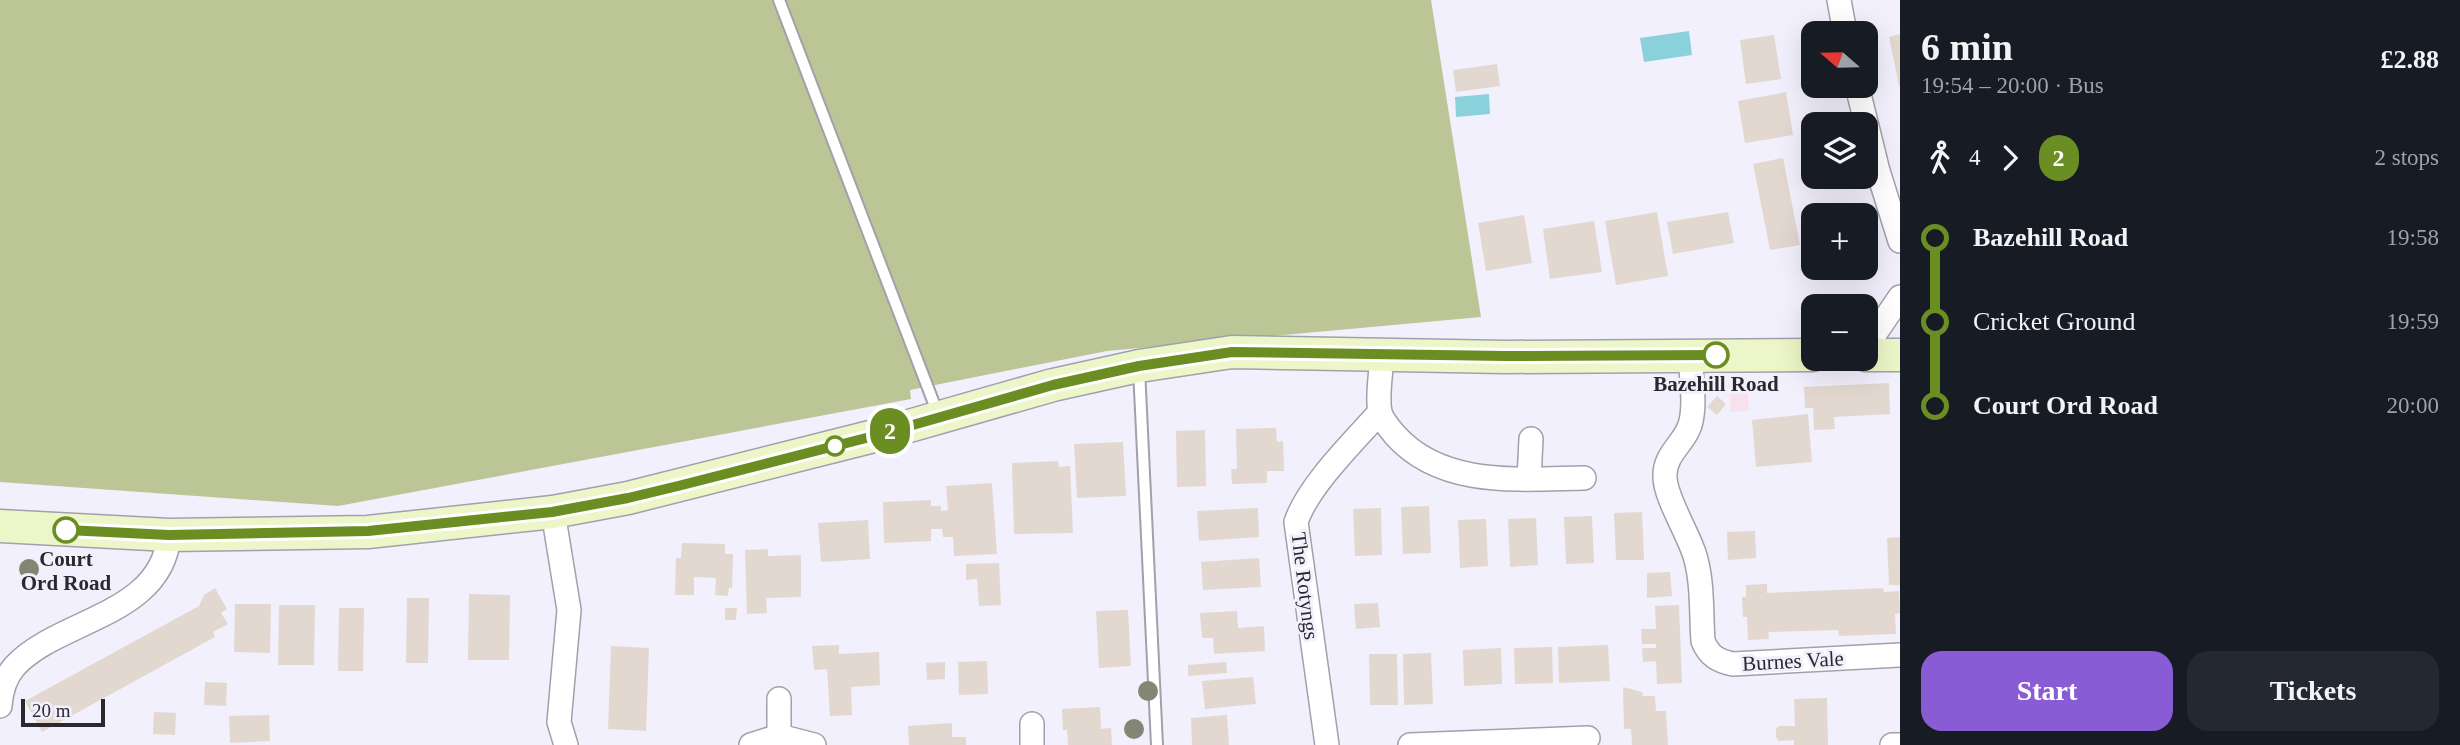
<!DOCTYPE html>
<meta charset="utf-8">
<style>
:root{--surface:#171b24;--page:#242831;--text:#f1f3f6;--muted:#9ea1a6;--accent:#895bd5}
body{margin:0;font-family:"Times New Roman",serif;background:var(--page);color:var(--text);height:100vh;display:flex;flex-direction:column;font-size:26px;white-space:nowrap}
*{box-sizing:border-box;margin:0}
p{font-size:23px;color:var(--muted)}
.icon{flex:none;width:38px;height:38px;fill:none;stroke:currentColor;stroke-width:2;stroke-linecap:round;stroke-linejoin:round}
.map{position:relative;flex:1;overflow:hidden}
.details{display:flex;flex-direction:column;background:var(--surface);width:560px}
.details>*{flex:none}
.badge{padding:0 14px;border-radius:23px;font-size:24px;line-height:46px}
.needle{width:46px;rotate:290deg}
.tools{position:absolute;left:1801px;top:21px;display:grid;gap:14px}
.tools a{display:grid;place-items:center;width:77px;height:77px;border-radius:14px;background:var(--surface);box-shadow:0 7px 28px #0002;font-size:35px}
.scale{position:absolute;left:21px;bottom:18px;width:84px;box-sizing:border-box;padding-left:7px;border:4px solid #2a292e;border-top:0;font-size:19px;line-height:24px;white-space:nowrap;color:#2a292e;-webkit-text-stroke:5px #f2f0fc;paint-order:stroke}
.map>.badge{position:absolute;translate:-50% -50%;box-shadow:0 0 0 4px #fff}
.legs{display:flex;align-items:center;gap:10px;height:77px;padding:0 21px;font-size:23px}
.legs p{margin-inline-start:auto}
.headline{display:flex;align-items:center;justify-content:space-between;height:119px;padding:0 21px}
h1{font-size:38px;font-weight:700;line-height:52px}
.primary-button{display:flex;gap:14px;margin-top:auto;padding:14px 21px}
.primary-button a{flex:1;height:80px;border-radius:21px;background:var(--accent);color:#fff;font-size:28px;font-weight:700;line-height:80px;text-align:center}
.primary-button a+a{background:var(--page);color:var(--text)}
ul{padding:0 21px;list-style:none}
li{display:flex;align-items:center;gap:24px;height:84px;font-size:26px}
li i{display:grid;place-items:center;width:10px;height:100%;margin:0 9px;background:currentColor}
li i::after{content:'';width:18px;height:18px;margin:-9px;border:5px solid;border-radius:50%;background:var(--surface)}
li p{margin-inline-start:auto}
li:first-child i{background:linear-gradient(#0000 50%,currentColor 0)}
li:last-child i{background:linear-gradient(currentColor 50%,#0000 0)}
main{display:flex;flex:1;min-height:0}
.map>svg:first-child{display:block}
.industrial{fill:#f8e1ee}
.green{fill:#bbc596}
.water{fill:#8bd1dc}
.building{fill:#e2d8d0}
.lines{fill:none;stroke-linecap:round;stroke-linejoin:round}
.lane-casing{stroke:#a2a0ab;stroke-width:14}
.street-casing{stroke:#a2a0ab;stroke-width:26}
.secondary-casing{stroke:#a2a0ab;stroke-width:35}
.lane{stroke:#fff;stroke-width:10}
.street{stroke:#fff;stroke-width:23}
.secondary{stroke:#ecf6c8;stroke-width:32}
.tree{fill:#838674}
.line-1-casing{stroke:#fff;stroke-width:16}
.line-1{stroke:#6b8e23;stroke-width:10}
.stop-1-dot{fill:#fff;stroke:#6b8e23;stroke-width:3.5}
.labels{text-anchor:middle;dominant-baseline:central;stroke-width:6;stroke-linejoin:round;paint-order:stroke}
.stop-label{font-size:21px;font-weight:bold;fill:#2a292e;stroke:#f2f0fc}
.street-label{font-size:21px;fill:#2a292e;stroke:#f2f0fc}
</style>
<main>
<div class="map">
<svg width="1900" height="745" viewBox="0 0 1900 745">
<rect width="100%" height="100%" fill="#f2f0fc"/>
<path class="industrial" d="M1747 384 1749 411 1731 412 1729 385Z"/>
<path class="green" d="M0 0H1431L1481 317 1107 351 910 390 911 399 338 506 0 482Z"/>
<path class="water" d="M1689 31 1692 55 1644 62 1640 38Z
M1489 94 1490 114 1456 117 1455 97Z"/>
<path class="building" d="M1900 34V86H1899L1889 37Z
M1774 35 1781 79 1746 84 1740 40Z
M1497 64 1500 86 1456 92 1453 70Z
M1786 92 1793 135 1745 143 1738 101Z
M1783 158 1800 245 1770 250 1753 164Z
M1657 212 1668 276 1616 285 1605 221Z
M1728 212 1734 243 1673 254 1667 222Z
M1524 215 1532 263 1486 271 1478 223Z
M1594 221 1602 272 1550 279 1543 229Z
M1889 383 1890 414 1834 417 1835 429 1814 430 1813 408H1805L1804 387Z
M1717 396 1726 404 1717 415 1707 407Z
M1808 414 1812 462 1756 467 1752 420Z
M1276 428 1277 442 1283 441 1284 471H1267V483L1232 484 1231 469H1237L1236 429Z
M1205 430 1206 486 1177 487 1176 431Z
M1123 442 1126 496 1077 498 1074 444Z
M1058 461 1059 467 1070 466 1073 533 1014 534 1012 463Z
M992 483 997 554 954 556 953 537H943L942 529H931V541L884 543 883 502 931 500V506H941V511L948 510 946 486Z
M1429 506 1431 553 1403 554 1401 507Z
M1258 508 1259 537 1199 541 1197 511Z
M1381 508 1382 555 1355 556 1353 509Z
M1642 512 1644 560H1616L1614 513Z
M1592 516 1594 563 1566 564 1564 517Z
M1536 518 1538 565 1510 567 1508 519Z
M1486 519 1488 566 1460 568 1458 520Z
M868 520 870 559 821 562 818 523Z
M1755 531 1756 558 1728 560 1727 532Z
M1900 537V585H1889L1887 538Z
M682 543 725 544V554H733L732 588H729L728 596 715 595 716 578 694 577V595H675L676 558H681Z
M768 549V556L801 555V597L766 598 767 613 747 614 745 550Z
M1259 558 1261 587 1203 590 1201 562Z
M999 563 1001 605 979 606 977 579 966 580V564Z
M1670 572 1672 596 1647 598V573Z
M1767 584V593L1883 588 1884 592 1899 591 1900 613 1895 614 1896 634 1839 636 1838 630 1768 632 1769 639 1748 640 1747 617H1743L1742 597H1746V585Z
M215 588 227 609 221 613 228 624 213 632 215 637 42 732 25 701 199 606 204 595Z
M469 594 510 595 509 660H468Z
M407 598H429L428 663H406Z
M1378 603 1380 627 1356 629 1354 604Z
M235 604H271L270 653 234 652Z
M279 605H315L314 665H278Z
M1679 605 1682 683 1657 684 1656 661 1643 662 1642 648H1656V644H1642L1641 629H1656L1655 606Z
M339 608H364L363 671H338Z
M725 608H737L736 620H725Z
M1128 610 1131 666 1099 668 1096 611Z
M1237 611 1238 628 1264 626 1265 651 1214 654 1213 638H1202L1200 613Z
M839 645V654L879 652 880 685 851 687 852 715 830 716 827 669 814 670 812 646Z
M1608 645 1610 681 1559 683 1558 647Z
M611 646 649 648 646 731 608 729Z
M1552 647 1553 683 1515 684 1514 648Z
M1501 648 1502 684 1464 686 1463 650Z
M1431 653 1433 704 1404 705 1403 654Z
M1369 654H1397L1398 705H1370Z
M987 661 988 694 959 695 958 662Z
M945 662V679L927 680 926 663Z
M1226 662 1227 673 1188 676V665Z
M1253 677 1256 704 1205 709 1202 681Z
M205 682 227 683 226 706 204 705Z
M1623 687 1642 692 1643 696H1655L1656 711H1666L1668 745H1632L1631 729H1624Z
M1827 698 1828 745H1794V740L1779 741 1776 737V729L1779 726H1795L1794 699Z
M1100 707 1101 729 1111 728 1112 745H1068L1067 730H1063L1062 709Z
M154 712 176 713 175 735 153 734Z
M269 715 270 741 230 743 229 716Z
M1227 715 1229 745H1192L1191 718Z
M952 723V737H966V745H909L908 726Z"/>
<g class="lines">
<g class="lane-casing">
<path id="lane" d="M779 0 938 414
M1139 369 1157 745"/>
</g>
<g class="street-casing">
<path id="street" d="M1839 0 1845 33
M1857 86 1878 171 1900 241
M1383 353C1381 366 1377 399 1380 412 1382 420 1390 429 1395 435 1442 488 1520 479 1584 478
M1690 355C1691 375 1696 406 1690 425 1684 444 1664 454 1665 477 1665 497 1688 533 1695 556 1703 583 1701 613 1703 641 1709 656 1718 661 1733 664L1900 655
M1870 355V341L1900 297
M1529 479 1531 439
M553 512 569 610 559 722 566 745
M0 706C1 692 5 677 15 666 58 619 163 616 169 535
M1032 724V745
M779 736V699
M751 745 779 736 814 745
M1327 745 1296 522C1308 486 1354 441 1380 412
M1410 745 1588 738
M1892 745H1900"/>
</g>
<g class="secondary-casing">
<path id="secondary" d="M1866 355H1900
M0 526 169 535 368 532 553 512 628 498 874 436 1053 385 1139 366 1232 352 1505 357 1813 355"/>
</g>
<use href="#lane" class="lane"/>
<use href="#street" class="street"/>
<use href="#secondary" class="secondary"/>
</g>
<g class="tree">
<circle cx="29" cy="569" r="10"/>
<circle cx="1148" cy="691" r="10"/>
<circle cx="1134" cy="729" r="10"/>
</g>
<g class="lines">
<g class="line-1-casing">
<path id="line-1" d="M66 530 169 535 368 531 552 512 628 498 678 486 874 436 1053 385 1139 366 1232 352 1505 356 1716 355"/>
</g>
<use href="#line-1" class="line-1"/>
</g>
<g class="stop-1-dot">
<circle cx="1716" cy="355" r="12"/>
<circle cx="835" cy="446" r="9"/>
<circle cx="66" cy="530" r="12"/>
</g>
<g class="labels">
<g class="stop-label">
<text x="1716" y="384">Bazehill Road</text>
<text x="66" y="559">Court<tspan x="66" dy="24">Ord Road</tspan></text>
</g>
<g class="street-label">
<text transform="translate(1305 586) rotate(83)">The Rotyngs</text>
<text transform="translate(1793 661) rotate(-3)">Burnes Vale</text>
</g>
</g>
</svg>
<div class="tools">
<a><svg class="needle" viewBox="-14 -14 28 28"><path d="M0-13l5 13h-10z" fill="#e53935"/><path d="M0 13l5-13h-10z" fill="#9ea1a6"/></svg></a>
<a><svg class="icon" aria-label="layers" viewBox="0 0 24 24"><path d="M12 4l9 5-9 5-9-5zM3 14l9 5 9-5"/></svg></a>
<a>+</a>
<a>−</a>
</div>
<div class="scale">20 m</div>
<b class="badge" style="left:890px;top:431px;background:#6b8e23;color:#fff">2</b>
</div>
<section class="details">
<div class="headline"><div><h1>6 min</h1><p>19:54 – 20:00 · Bus</p></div><b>£2.88</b></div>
<div class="legs"><svg class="icon" aria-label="walk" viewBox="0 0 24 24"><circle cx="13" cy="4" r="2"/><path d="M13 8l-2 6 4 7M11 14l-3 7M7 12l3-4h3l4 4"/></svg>4<svg class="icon" aria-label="forward" viewBox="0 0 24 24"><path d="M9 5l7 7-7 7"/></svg><b class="badge" style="background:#6b8e23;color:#fff">2</b><p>2 stops</p></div>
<ul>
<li><i style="color:#6b8e23"></i><b>Bazehill Road</b><p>19:58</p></li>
<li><i style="color:#6b8e23"></i><span>Cricket Ground</span><p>19:59</p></li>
<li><i style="color:#6b8e23"></i><b>Court Ord Road</b><p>20:00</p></li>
</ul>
<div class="primary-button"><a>Start</a><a>Tickets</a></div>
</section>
</main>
